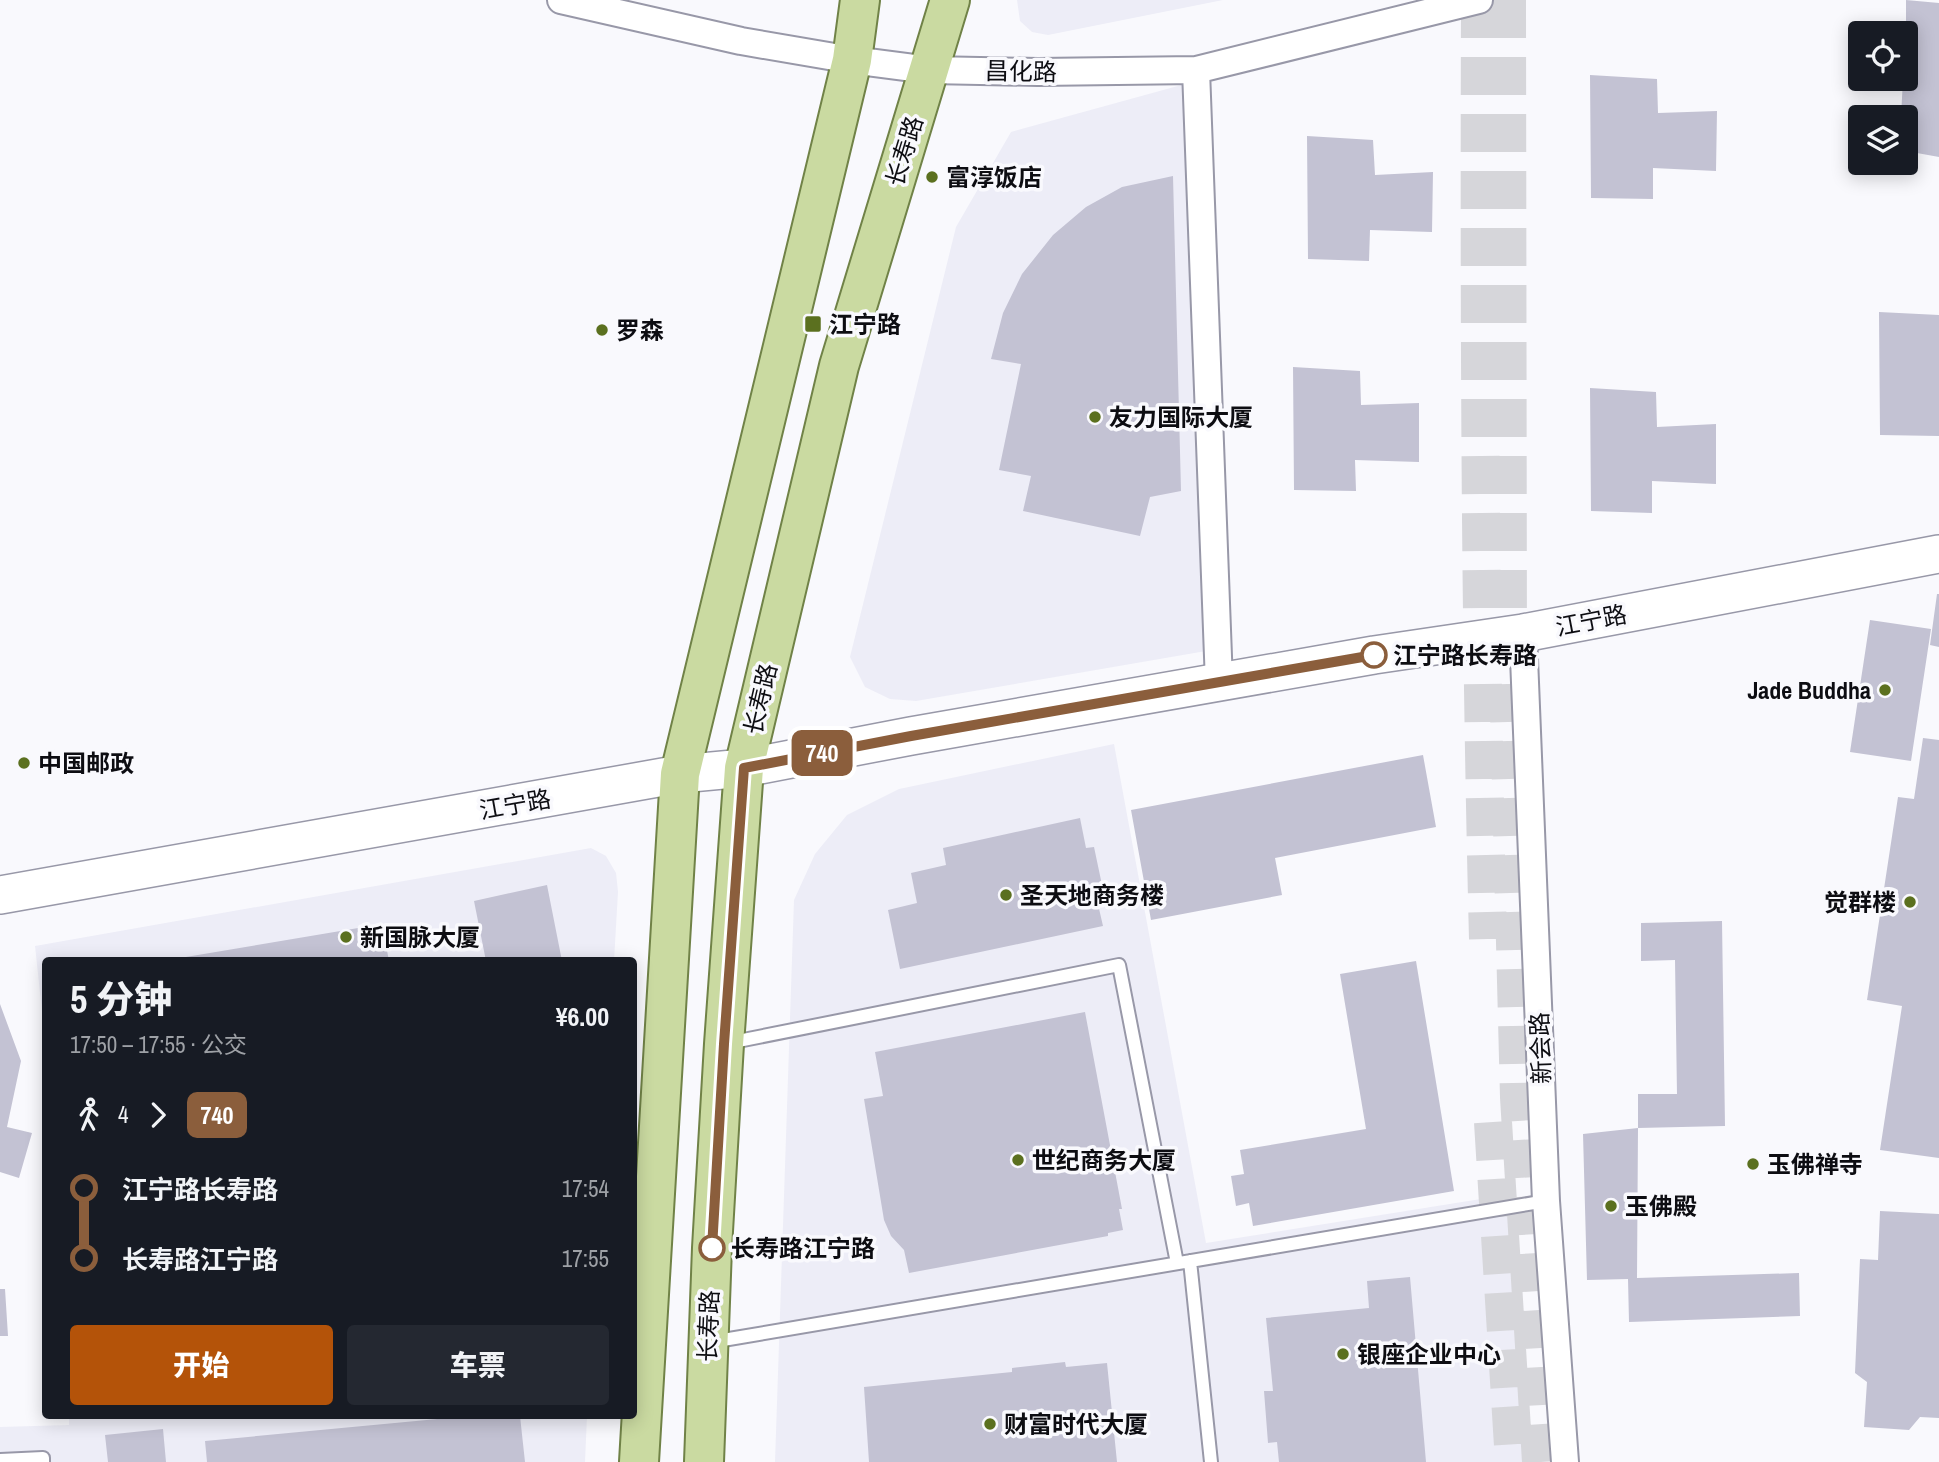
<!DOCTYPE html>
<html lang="zh">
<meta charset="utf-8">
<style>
:root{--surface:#171b24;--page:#242831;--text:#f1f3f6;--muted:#9ea1a6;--accent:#b45309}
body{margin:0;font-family:"Archivo Narrow","Noto Sans SC",sans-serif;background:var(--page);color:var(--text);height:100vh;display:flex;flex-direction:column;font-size:26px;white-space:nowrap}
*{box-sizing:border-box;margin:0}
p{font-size:23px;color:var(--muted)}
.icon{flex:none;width:38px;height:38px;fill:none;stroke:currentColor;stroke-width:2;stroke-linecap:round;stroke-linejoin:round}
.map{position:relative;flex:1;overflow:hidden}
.details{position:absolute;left:42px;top:957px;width:595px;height:462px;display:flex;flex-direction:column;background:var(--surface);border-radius:7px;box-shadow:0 4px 18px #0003}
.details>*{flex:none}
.badge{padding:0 14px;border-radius:10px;font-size:24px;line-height:46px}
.controls{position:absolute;left:1848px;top:21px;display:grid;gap:14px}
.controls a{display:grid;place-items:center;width:70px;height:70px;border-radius:7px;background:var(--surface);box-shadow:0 4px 18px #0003;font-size:35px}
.map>.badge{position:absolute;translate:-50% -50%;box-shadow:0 0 0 4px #fff}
.legs{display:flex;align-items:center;gap:10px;height:77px;padding:0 28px;font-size:23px}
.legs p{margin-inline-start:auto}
.head{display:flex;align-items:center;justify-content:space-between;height:119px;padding:0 28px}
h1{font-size:38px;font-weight:800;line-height:52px}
.cta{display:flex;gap:14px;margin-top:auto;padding:14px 28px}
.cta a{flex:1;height:80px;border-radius:7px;background:var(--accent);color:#fff;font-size:28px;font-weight:800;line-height:80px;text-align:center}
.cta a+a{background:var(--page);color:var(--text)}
ul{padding:0 28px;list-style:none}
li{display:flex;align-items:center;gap:24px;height:70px;font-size:26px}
li i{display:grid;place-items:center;width:10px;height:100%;margin:0 9px;background:currentColor}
li i::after{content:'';width:18px;height:18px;margin:-9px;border:5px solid;border-radius:50%;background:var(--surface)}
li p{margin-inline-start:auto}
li:first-child i{background:linear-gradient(#0000 50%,currentColor 0)}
li:last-child i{background:linear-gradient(currentColor 50%,#0000 0)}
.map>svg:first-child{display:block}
.built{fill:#ededf7}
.building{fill:#c3c2d3}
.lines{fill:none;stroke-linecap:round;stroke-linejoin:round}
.trunk-tunnel{stroke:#d6d6da;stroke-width:38;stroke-dasharray:38 19;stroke-linecap:butt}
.service-casing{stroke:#9898a8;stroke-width:16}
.minor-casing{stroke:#9898a8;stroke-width:30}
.secondary-casing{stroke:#9898a8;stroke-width:40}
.primary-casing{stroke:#708247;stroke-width:42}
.service{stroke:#fff;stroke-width:12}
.minor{stroke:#fff;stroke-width:26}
.secondary{stroke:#fff;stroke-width:37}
.primary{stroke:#cadaa1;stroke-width:38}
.line-1-casing{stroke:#fff;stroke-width:16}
.line-1{stroke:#8b5e3c;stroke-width:10}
.poi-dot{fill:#5b701f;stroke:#f9f9fd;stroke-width:2.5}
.stop-1-dot{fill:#fff;stroke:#8b5e3c;stroke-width:3.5}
.labels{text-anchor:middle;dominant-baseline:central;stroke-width:7;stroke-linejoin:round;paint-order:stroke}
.street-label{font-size:24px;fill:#0d0d12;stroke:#f9f9fd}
.poi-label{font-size:24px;font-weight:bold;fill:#0d0d12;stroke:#f9f9fd;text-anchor:start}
.stop-label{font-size:24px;font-weight:bold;fill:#0d0d12;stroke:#f9f9fd;text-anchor:start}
</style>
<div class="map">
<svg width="1939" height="1462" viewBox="0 0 1939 1462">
<rect width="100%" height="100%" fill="#f9f9fd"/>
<path class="built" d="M1017 0H1223L1048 35 1032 32 1020 21Z
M1185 84 1206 651 916 701 890 699 865 687 850 657 956 227 1011 132Z
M1114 744 1206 1243 1512 1194 1529 1462H775L794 900 815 854 847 815 899 789Z
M591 848 606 856 616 873 618 892 614 961H46L45 1039 35 946Z
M69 1416H587L585 1462H0V1427L69 1425Z"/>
<path class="building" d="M1906 0 1939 3V157L1906 151V117H1901L1903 79H1906Z
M1590 75 1657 79 1658 113 1717 111 1716 171 1653 168V199L1591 198Z
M1307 136 1373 140 1375 175 1433 172 1432 232 1370 230 1369 261 1308 259Z
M1173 176 1181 491 1150 497 1140 536 1023 511 1031 476 999 470 1021 364 991 359 1003 313 1022 274 1053 235 1086 207 1122 187Z
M1879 312 1939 315V436L1880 435Z
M1293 367 1360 371 1361 405 1419 403V462L1355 460 1356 491 1294 490Z
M1590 388 1656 392 1657 427 1716 424V484L1652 481V513L1591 511Z
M1937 594H1939V647L1930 645Z
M1870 620 1931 629 1911 761 1850 752Z
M1923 738 1939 740V1158L1880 1150 1902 1006 1867 1000 1898 797 1914 799Z
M1423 755 1436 827 1275 858 1282 895 1151 920 1131 810Z
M1080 818 1086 848 1094 847 1102 885 1094 887 1103 926 900 969 888 910 917 903 911 873 946 865 943 848Z
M547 885 562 961H486L474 901Z
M1722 921 1725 1126 1638 1128V1094H1677L1675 960 1641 961V923Z
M382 924 389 961H174V959Z
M1416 961 1454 1191 1253 1226 1249 1203 1236 1206 1231 1176 1244 1174 1240 1150 1366 1129 1340 974Z
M0 1004 21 1061 7 1127 32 1133 19 1178 0 1172Z
M1085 1012 1122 1209H1119L1123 1230 1108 1233V1236L909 1273 904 1250 891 1236 884 1220 864 1099 883 1096 875 1052Z
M1638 1128 1637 1278 1799 1273 1800 1316 1629 1322 1628 1279 1587 1280 1583 1134Z
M1880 1211 1939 1214V1418L1920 1417 1909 1430 1864 1427 1867 1382 1855 1373 1860 1259 1878 1260Z
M1410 1277 1426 1462H1279L1277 1442 1268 1443 1264 1391H1273L1266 1318 1369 1308 1367 1281Z
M0 1289H5L8 1336H0Z
M1065 1362 1066 1367 1107 1363 1117 1462H869L864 1387 1012 1372V1368Z
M469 1416H520L525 1462H207L205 1441Z
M163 1429 166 1462H108L105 1435Z"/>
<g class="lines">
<path class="trunk-tunnel" d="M1480 0C1479 313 1480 626 1488 939
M1507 0 1508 671 1519 1097 1541 1462
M1493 1122 1514 1462"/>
<g class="service-casing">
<path id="service" d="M728 1043 1119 965 1177 1263
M1190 1261 1211 1462
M711 1342 1546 1201
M0 1460 43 1458V1462"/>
</g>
<g class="minor-casing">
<path id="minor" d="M561 0 741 41 852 60 929 70 1038 72 1196 70 1479 0
M1196 70 1219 683
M1523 633 1546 1201 1565 1462"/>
</g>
<g class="secondary-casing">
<path id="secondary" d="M0 895 680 774 744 768 911 736 1374 655 1523 633 1939 554"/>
</g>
<g class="primary-casing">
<path id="primary" d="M639 1462 680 774 852 60 860 0
M704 1462 712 1248 724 1044 744 768 839 366 950 0"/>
</g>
<use href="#service" class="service"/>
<use href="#minor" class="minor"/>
<use href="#secondary" class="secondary"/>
<use href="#primary" class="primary"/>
</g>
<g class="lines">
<g class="line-1-casing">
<path id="line-1" d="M712 1248 724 1044 744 768 911 736 1374 655"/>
</g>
<use href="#line-1" class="line-1"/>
</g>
<g class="poi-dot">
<circle cx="932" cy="177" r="7"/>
<rect x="804" y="315" width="18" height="18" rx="3.5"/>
<circle cx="602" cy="330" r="7"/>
<circle cx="1095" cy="417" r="7"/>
<circle cx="1885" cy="690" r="7"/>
<circle cx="24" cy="763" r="7"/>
<circle cx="1006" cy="895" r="7"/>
<circle cx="1910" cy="902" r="7"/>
<circle cx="346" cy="937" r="7"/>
<circle cx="1018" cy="1160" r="7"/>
<circle cx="1753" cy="1164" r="7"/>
<circle cx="1611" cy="1206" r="7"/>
<circle cx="1343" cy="1354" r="7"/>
<circle cx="990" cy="1424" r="7"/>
</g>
<g class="stop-1-dot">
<circle cx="1374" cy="655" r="12"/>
<circle cx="712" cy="1248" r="12"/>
</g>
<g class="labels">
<g class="street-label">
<text transform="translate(1021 71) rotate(1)">昌化路</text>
<text transform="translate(904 151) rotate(-73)">长寿路</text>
<text transform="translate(1591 620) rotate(-11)">江宁路</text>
<text transform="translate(760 699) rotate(-77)">长寿路</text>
<text transform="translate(515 804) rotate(-10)">江宁路</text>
<text transform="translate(1540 1048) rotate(-92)">新会路</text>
<text transform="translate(708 1326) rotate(-88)">长寿路</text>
</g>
<g class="poi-label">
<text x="946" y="177">富淳饭店</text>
<text x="829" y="324">江宁路</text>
<text x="616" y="330">罗森</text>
<text x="1109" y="417">友力国际大厦</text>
<text x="1871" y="690" text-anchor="end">Jade Buddha</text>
<text x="38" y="763">中国邮政</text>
<text x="1020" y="895">圣天地商务楼</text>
<text x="1896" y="902" text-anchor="end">觉群楼</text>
<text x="360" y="937">新国脉大厦</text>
<text x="1032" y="1160">世纪商务大厦</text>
<text x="1767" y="1164">玉佛禅寺</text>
<text x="1625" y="1206">玉佛殿</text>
<text x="1357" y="1354">银座企业中心</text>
<text x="1004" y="1424">财富时代大厦</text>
</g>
<g class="stop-label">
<text x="1393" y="655">江宁路长寿路</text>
<text x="731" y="1248">长寿路江宁路</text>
</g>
</g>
</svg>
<div class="controls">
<a><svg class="icon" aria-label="locate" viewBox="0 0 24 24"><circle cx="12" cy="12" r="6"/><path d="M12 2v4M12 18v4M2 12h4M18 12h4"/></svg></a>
<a><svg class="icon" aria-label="layers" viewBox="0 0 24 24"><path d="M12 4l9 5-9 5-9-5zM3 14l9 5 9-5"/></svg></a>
</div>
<b class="badge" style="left:822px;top:753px;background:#8b5e3c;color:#fff">740</b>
<section class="details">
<div class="head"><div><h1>5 分钟</h1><p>17:50 – 17:55 · 公交</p></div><b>¥6.00</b></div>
<div class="legs"><svg class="icon" aria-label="walk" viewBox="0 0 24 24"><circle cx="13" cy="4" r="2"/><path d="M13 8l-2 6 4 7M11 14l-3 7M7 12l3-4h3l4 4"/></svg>4<svg class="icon" aria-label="forward" viewBox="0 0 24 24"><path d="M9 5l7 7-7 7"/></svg><b class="badge" style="background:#8b5e3c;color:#fff">740</b></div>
<ul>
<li><i style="color:#8b5e3c"></i><b>江宁路长寿路</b><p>17:54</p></li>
<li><i style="color:#8b5e3c"></i><b>长寿路江宁路</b><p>17:55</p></li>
</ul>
<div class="cta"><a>开始</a><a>车票</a></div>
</section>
</div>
